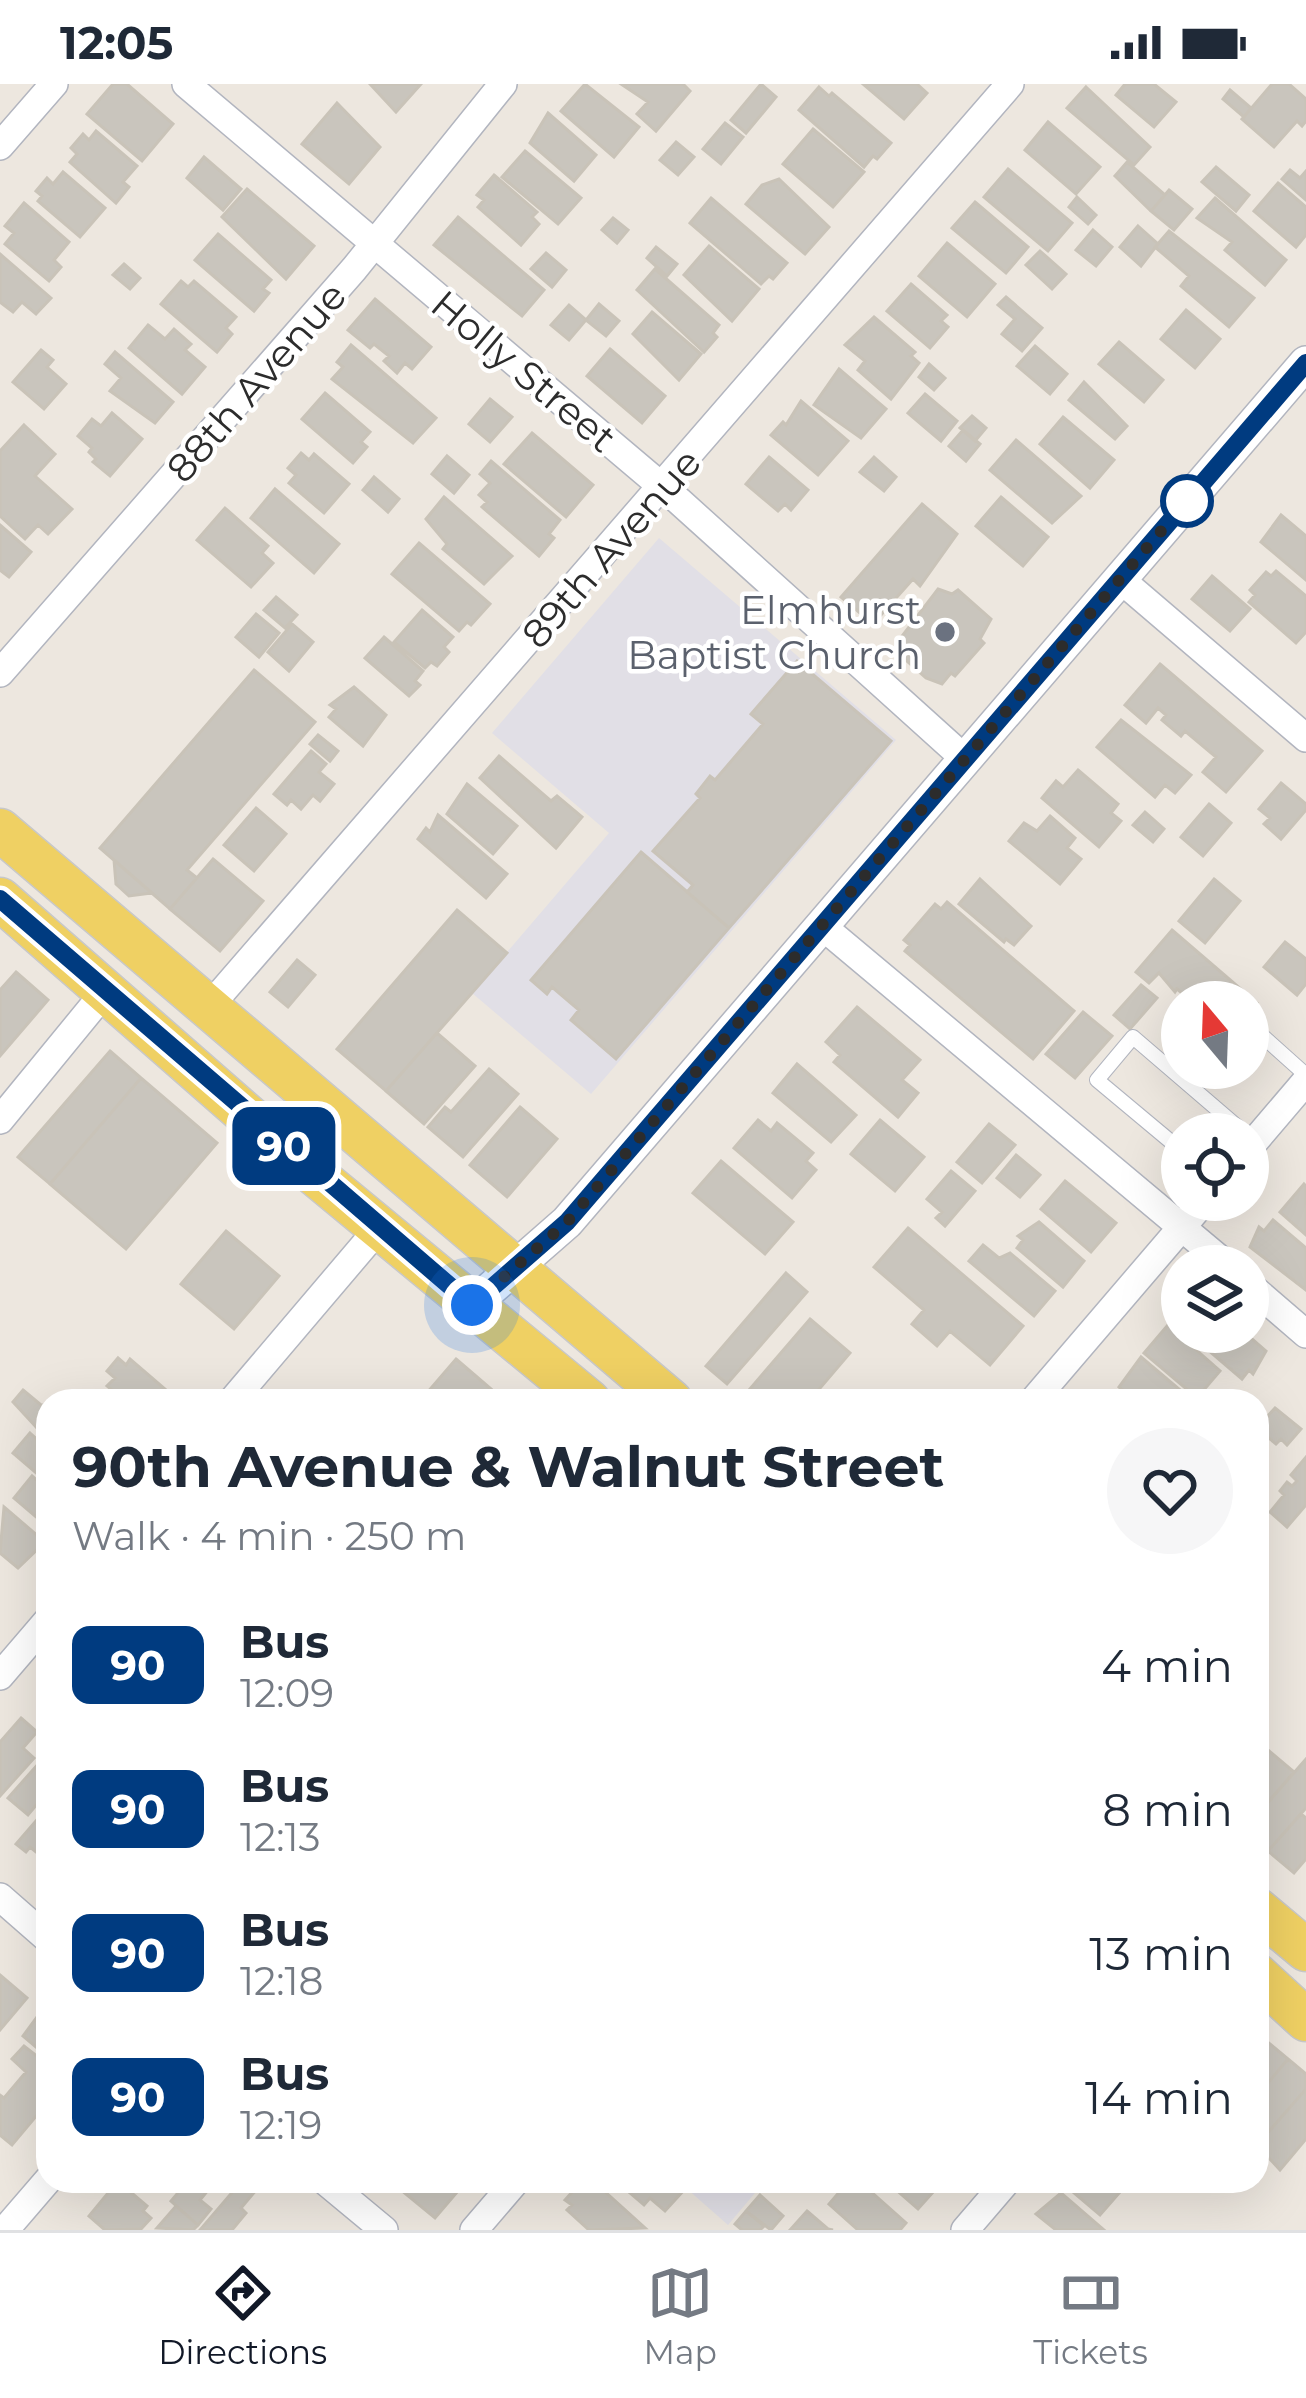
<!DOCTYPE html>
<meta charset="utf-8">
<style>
:root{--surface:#fff;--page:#f6f6f7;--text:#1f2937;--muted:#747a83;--line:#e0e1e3;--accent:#111827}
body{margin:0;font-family:Montserrat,sans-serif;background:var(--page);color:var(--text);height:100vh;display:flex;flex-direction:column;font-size:45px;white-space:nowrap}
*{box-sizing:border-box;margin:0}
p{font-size:39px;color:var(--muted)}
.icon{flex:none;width:66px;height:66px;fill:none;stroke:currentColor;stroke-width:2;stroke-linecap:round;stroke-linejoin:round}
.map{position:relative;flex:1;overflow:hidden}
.panel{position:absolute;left:36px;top:1305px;width:1233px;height:804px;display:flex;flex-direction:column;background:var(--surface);border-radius:36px;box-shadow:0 12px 48px #0002}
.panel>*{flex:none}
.badge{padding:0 24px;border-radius:18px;font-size:42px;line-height:78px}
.needle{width:78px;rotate:341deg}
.buttons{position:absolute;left:1161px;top:897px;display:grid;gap:24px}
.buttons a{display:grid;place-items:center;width:108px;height:108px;border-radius:50%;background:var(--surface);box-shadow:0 12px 48px #0002;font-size:60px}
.you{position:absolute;width:60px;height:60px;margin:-30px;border:9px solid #fff;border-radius:50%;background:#1a73e8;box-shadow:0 0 0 18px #1a73e833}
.map>.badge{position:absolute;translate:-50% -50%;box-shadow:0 0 0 6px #fff}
.round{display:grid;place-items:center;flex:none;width:126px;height:126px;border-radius:63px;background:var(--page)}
.summary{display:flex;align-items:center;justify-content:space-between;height:204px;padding:0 36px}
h1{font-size:57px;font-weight:700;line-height:90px}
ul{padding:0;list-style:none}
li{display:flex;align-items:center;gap:36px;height:144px;padding:0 36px}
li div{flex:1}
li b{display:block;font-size:45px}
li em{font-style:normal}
li .badge{min-width:132px;font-weight:700;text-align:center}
.status{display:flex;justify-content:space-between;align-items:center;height:84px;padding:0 60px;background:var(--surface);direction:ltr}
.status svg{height:33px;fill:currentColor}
.menu{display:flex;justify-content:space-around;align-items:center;height:168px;border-top:3px solid var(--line);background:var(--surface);font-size:33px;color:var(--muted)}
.menu a{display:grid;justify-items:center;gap:6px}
.menu .current{color:var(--accent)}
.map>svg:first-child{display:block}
.industrial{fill:#e1dfe6}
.building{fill:#c9c5bd;stroke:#c9c3b8;stroke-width:3}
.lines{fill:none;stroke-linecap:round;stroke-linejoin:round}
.service-casing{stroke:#b2b5bf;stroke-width:16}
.minor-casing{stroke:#b2b5bf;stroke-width:30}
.tertiary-casing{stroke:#b2b5bf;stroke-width:36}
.primary-casing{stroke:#c8c8c8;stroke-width:45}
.service{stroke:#fff;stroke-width:14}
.minor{stroke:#fff;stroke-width:27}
.tertiary{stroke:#fff;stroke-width:33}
.primary{stroke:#efd063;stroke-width:42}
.line-casing{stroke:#fff;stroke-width:27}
.line{stroke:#003b80;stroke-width:18}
.walk{stroke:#2c2c2c;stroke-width:12;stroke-dasharray:0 21.6}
.stop-dot{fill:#fff;stroke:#003b80;stroke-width:6}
.worship-dot{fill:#6b7280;stroke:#fff;stroke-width:4.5}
.labels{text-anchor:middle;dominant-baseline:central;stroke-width:9;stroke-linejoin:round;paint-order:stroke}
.street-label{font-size:39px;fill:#2c2c2c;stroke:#fff}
.worship-label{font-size:39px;fill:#5b616d;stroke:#fff;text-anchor:end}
</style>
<div class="status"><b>12:05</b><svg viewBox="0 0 49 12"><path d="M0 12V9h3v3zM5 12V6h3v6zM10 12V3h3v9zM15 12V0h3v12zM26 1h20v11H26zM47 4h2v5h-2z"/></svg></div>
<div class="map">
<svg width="1306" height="2146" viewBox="0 0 1306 2146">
<rect width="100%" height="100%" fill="#ede7df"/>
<path class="industrial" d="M659 454 896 656 591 1010 472 909 609 749 492 649Z
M678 2097H765L728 2141Z"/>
<path class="building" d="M113 0H127L173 40 142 77 87 30Z
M370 0H421L396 28Z
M585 0 639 43 614 73 561 27Z
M621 0H683L690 7 656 47 637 30 648 18Z
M761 0 776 13 746 49 731 36Z
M863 0H917L927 9 904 35Z
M1125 0H1154L1176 18 1154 43 1116 11Z
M1272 0H1289L1306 15V37L1302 42 1297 37 1274 63 1242 35Z
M819 3 829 12 832 9 891 59 877 75 873 72 864 83 799 26Z
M1086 3 1150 63 1134 81 1067 24Z
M1230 6 1251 24 1244 33 1223 15Z
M337 19 380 63 349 100 302 60Z
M548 29 596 71 574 97 530 59Z
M1048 38 1100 83 1076 110 1025 66Z
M725 39 743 53 721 80 703 65Z
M813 45 864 88 833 123 783 80Z
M96 47 137 82 123 98 129 103 116 119 70 78 77 70 71 64 83 50 89 56Z
M676 58 694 73 678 91 660 76Z
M525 67 581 114 558 140 502 93Z
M204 73 241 105 223 126 187 94Z
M1127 78 1165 111 1151 127 1115 92Z
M1216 83 1249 111 1236 127 1202 98Z
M1008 85 1072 139 1048 167 984 113Z
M1290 86 1300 94 1306 87V116L1282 95Z
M63 88 105 124 80 153 38 117 42 112 36 107 47 94 53 100Z
M494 91 537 128 532 133 539 140 521 161 478 123 484 116 477 111Z
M779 95 829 143 805 170 746 120 762 101Z
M1278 99 1306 123V151L1296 163 1254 127Z
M247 105 314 162 286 195 222 133Z
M1169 106 1192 125 1174 146 1151 127Z
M1077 113 1096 131 1088 140 1069 123Z
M711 114 787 179 773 195 769 192 761 200 690 139Z
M1215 114 1286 176 1265 201 1225 166 1232 158 1197 134Z
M975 118 1028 163 1006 189 952 144Z
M24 119 69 158 54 176 61 183 49 197 5 160 14 149 5 142Z
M458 133 544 206 522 232 434 161Z
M613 134 628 146 617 159 602 146Z
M1138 142 1158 160 1141 182 1120 163Z
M1093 146 1112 163 1096 182 1076 166Z
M1169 147 1254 214 1229 243 1181 202 1189 192 1155 163Z
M218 150 271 196 263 205 269 209 254 227 195 176Z
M947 159 995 200 967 233 919 192Z
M709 162 759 205 732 237 684 191Z
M656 163 677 180 667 192 647 174Z
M1040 167 1066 190 1052 205 1026 181Z
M546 169 566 186 552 203 531 185Z
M0 170 51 214 36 230 22 218 13 228 0 218Z
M124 180 140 194 130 205 113 191Z
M655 185 719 241 713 249 717 253 704 268 637 206Z
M181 197 188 203 194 197 236 233 226 244 232 250 217 268 161 220Z
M911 200 947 231 941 237 948 243 930 264 887 227Z
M1006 213 1042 244 1022 267 1002 250 1015 235 998 221Z
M375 215 431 263 412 285 405 279 397 289 384 277 389 272 374 260 370 264 348 246Z
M599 220 619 237 606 252 586 236Z
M569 221 586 236 569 256 551 241Z
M1186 226 1220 255 1195 284 1161 255Z
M652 228 701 270 679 296 633 250Z
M874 233 915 268 911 272 919 279 891 315 858 286 865 277 845 261Z
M148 241 165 255 174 245 191 260 185 266 205 283 182 310 129 264Z
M1119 258 1163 296 1144 318 1099 280Z
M351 261 436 334 413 359 332 295 343 283 337 278Z
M1035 262 1067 290 1050 310 1017 282Z
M610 265 665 312 642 339 587 292Z
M41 266 53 276 47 283 66 300 44 325 13 298Z
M115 268 173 318 155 339 110 307 121 294 105 280Z
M929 280 945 294 934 306 919 293Z
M839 285 886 325 861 354 814 321Z
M1084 298 1127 342 1115 355 1069 316Z
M325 309 370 348 361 358 367 363 353 379 302 335Z
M925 310 957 337 941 357 908 329Z
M490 315 512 333 490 358 469 340Z
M801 317 848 357 818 391 771 351 783 338 786 341Z
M112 329 142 355 110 392 93 378 96 375 89 368 92 364 78 352 92 335 101 342Z
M972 332 986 344 975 357 960 344Z
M1063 333 1114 376 1090 404 1040 360Z
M24 341 55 370 35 392 72 425 48 450 38 441 25 455 0 432V367Z
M963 346 980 360 966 377 949 362Z
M532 349 593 401 566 433 504 380Z
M1016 356 1081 412 1052 439 990 386Z
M301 369 309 376 314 370 349 400 324 429 289 399 296 391 288 384Z
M447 372 469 391 454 409 432 390Z
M769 373 808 406 791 426 785 420 778 427 746 400Z
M874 373 896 393 884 407 860 388Z
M491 377 560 436 549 450 554 454 539 472 482 423 487 418 479 411 490 399 480 390Z
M374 393 399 415 388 428 363 406Z
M275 405 339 460 314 489 251 434Z
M444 413 512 472 484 500 443 465 447 460 426 435Z
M1001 413 1048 453 1023 482 976 442Z
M922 420 957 450 920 502 913 495 873 540 841 513Z
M225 424 268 462 262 469 273 479 251 503 197 456Z
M1281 431 1306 452V496L1261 458Z
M0 441 31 468 9 493 0 486Z
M419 459 490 520 471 541 467 538 459 547 392 490Z
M1276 487 1306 512V548L1296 559 1249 518 1255 511 1250 506 1266 488 1271 492Z
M1212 492 1250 525 1230 547 1192 515Z
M938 505 952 510 958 506 991 535 980 555 984 559 955 592 951 589 942 600 926 594 900 571 896 560Z
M276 513 297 531 285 544 264 526Z
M422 526 453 553 444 563 449 568 437 582 431 578 425 584 394 558Z
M256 530 279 549 259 573 236 553Z
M292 540 313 558 289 587 268 568Z
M384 553 423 587 415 597 420 601 409 612 365 574Z
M797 577 891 657 729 844 687 808 693 801 653 767 700 714 696 710 710 692 715 696 763 640 751 630Z
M1160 580 1262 667 1226 708 1203 688 1216 673 1185 647 1181 652 1162 636 1166 631 1158 624 1146 639 1125 621Z
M254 586 315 638 187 786 197 794 170 825 100 764Z
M354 603 386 631 363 662 329 633 336 625 330 621Z
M1121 636 1191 691 1175 709 1165 701 1155 713 1097 663Z
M318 651 338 667 330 677 310 660Z
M311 667 326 680 319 688 334 700 320 717 313 711 301 725 291 716 287 721 274 710Z
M499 672 551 717 557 712 582 733 556 764 480 694Z
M1078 686 1118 720 1111 729 1121 737 1099 763 1042 714 1056 697 1063 703Z
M1281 699 1306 720V726L1281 755 1264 740 1270 734 1259 725Z
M467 700 517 742 493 770 447 730Z
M1209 720 1231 739 1203 772 1181 753Z
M256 724 286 750 254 787 224 761Z
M1145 728 1164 745 1153 758 1133 741Z
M438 731 507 790 486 814 418 755 426 744 430 748Z
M1050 732 1075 754 1067 764 1081 775 1060 800 1009 757 1024 739 1037 747Z
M641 768 729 844 616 975 571 936 579 926 552 903 547 910 531 896Z
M213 775 263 817 220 867 170 825Z
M114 776 152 809 129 812 116 800Z
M980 795 1031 842 1014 861 1006 855 1004 858 959 820Z
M1214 795 1240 817 1205 859 1179 837Z
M947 818 1074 927 1033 975 905 867 910 861 904 856 935 820 941 825Z
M457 826 507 869 386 1007 337 965Z
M1172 846 1257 919 1248 930V918H1193L1177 905 1175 908 1159 889 1149 899 1136 888Z
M1285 858 1306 875V900L1297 911 1264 883Z
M297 876 315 891 288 923 270 908Z
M16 888 48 916 0 972V906Z
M1141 901 1157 914 1130 945 1114 931Z
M857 923 920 976 902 996 918 1009 898 1033 834 978 840 971 826 958Z
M1083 928 1112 952 1075 994 1046 970Z
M437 949 475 982 424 1040 386 1007Z
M110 967 141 994 50 1100 18 1073Z
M797 980 856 1031 831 1058 773 1009Z
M489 985 518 1010 463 1073 428 1043 445 1023 451 1028Z
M141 994 217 1059 126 1165 50 1100Z
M520 1023 557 1055 507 1113 470 1081Z
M758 1036 771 1047 777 1039 813 1069 806 1077 816 1086 792 1114 734 1064Z
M880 1036 924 1073 895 1107 851 1070Z
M989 1040 1015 1061 982 1099 957 1078Z
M1016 1071 1040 1091 1020 1113 997 1094Z
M721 1077 793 1138 765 1170 693 1109Z
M951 1087 975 1107 945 1142 936 1134 942 1128 927 1115Z
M1065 1097 1116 1139 1091 1168 1041 1125Z
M1304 1100 1306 1102V1151L1280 1128Z
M1273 1136 1306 1164V1206L1250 1163 1259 1143 1264 1147Z
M1039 1138 1084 1177 1063 1203 1017 1164 1023 1156 1018 1152Z
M908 1144 1023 1242 990 1281 950 1247 937 1262 912 1240 924 1226 874 1183Z
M226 1147 279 1192 234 1245 181 1200Z
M983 1161 999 1174 1010 1169 1055 1207 1034 1232 969 1177Z
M786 1189 807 1208 727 1300 706 1282Z
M810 1235 850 1269 809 1317H748L743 1313Z
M1168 1241 1220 1287 1197 1314 1144 1269Z
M1187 1248H1244L1266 1267 1253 1290 1249 1286 1242 1295Z
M1141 1273 1192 1316 1135 1317 1119 1303Z
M118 1274 126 1281 130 1275 173 1312 169 1317H125L107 1302 115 1294 107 1287Z
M456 1275 491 1305 481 1317H420Z
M23 1306 41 1321H48V1356L13 1318Z
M1275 1324 1301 1345 1287 1361 1281 1355 1276 1360 1257 1344Z
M30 1349 48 1365V1399L13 1369Z
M1306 1373V1421L1287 1443 1270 1428 1284 1411 1280 1407 1287 1398 1292 1402 1297 1397 1291 1391Z
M32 1392 48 1406V1443L14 1414Z
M4 1423 45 1458 18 1484 0 1469Z
M21 1634 37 1648 23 1664 34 1674 0 1712V1658Z
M1268 1666 1294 1688 1257 1731V1679Z
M48 1669V1707L28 1731 8 1714Z
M1306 1675V1724L1268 1767 1257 1757V1731Z
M48 1723V1764L41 1772 30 1763 26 1768 16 1760Z
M1301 1730 1306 1734V1775L1294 1789 1268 1767Z
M0 1891 27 1914 0 1946Z
M43 1925 48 1929V2018L12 2061 0 2051V2011L4 2014 26 1988 12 1975 24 1962 38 1973 42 1968 23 1952Z
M1264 1955 1288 1975 1257 2012V1963Z
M1288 1975 1306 1990V2005L1257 2061V2012Z
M1306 2005V2055L1280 2086 1257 2061Z
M188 2097H199L209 2105 200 2116 211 2125 198 2141 171 2117Z
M242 2097 257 2105 241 2124 246 2129 232 2146H200Z
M390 2097H445L458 2107 435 2134Z
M582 2097 589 2102 593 2097 645 2144 589 2146 567 2126 572 2121 565 2116Z
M616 2097H674L684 2106 665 2127 650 2114 644 2121Z
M859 2097 906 2139 900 2146H858L829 2120 847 2099 854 2104Z
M886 2097H941L942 2098 918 2125Z
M1060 2097H1123L1127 2100 1100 2131Z
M121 2100 147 2122 143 2127 151 2134 141 2145 105 2146 89 2132 113 2103 116 2106Z
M1061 2109 1104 2146H1056L1036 2130Z
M760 2111 783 2132 771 2146 746 2127Z
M176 2122 198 2141 193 2146 157 2144Z
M746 2127 764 2142 760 2146H742L735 2140Z
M807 2127 828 2145 833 2146H790Z"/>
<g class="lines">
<g class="service-casing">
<path id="service" d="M1248 939 1306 991
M1182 1067 1097 996 1133 953 1246 1050"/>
</g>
<g class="minor-casing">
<path id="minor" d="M186 0 679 417 965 675
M0 62 54 0
M1120 495 1306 654
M0 589 354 185 503 0
M822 842 1228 1182
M208 924 1010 0
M0 1036 104 909
M1248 1065 1306 997
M1248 1200 1306 1250
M232 1317 379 1144
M1033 1317 1205 1116
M0 1592 48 1536
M0 1813 48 1855
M325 2097 384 2146
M5 2146 48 2096
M474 2146 516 2097
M965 2146 1007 2097"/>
</g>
<g class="tertiary-casing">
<path id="tertiary" d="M472 1221 567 1138 1306 279"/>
</g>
<g class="primary-casing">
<path id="primary" d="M0 746 671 1317
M0 815 313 1089 589 1317
M1257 1825 1306 1866
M1257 1891 1306 1936"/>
</g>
<use href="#service" class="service"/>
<use href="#minor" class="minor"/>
<use href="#tertiary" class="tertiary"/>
<use href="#primary" class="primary"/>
</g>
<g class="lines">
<g class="line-casing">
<path id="line" d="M0 815 472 1221 567 1138 1306 279"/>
</g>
<use href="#line" class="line"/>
<path class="walk" d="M472 1221 567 1138 1187 417"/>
</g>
<circle class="stop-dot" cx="1187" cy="417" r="24"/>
<circle class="worship-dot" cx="945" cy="548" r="12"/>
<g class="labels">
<g class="street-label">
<text transform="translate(524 287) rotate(40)">Holly Street</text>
<text transform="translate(256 298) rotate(-49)">88th Avenue</text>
<text transform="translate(611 464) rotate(-49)">89th Avenue</text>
</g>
<g class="worship-label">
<text x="921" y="526">Elmhurst<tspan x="921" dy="45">Baptist Church</tspan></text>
</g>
</g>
</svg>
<div class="buttons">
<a><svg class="needle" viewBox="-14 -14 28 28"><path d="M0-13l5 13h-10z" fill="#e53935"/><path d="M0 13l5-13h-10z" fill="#747a83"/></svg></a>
<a><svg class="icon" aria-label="locate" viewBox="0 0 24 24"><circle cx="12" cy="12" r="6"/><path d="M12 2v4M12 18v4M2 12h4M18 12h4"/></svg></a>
<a><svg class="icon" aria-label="layers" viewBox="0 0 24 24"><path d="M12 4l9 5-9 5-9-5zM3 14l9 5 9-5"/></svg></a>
</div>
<div class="you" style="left:472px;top:1221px"></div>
<b class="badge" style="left:284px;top:1062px;background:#003b80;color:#fff">90</b>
<section class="panel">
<div class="summary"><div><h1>90th Avenue &amp; Walnut Street</h1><p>Walk · 4 min · 250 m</p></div><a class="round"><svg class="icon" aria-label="heart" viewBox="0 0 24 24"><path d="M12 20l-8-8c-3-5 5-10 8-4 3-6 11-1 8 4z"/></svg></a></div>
<ul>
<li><span class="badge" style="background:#003b80;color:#fff">90</span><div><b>Bus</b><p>12:09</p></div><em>4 min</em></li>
<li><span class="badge" style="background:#003b80;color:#fff">90</span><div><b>Bus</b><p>12:13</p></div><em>8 min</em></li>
<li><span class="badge" style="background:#003b80;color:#fff">90</span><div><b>Bus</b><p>12:18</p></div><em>13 min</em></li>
<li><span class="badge" style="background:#003b80;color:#fff">90</span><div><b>Bus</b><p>12:19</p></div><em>14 min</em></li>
</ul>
</section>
</div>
<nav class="menu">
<a class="current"><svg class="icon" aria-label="directions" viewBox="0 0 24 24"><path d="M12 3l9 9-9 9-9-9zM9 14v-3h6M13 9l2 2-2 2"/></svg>Directions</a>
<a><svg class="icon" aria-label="map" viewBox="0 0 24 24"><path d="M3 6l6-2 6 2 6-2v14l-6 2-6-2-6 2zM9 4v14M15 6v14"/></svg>Map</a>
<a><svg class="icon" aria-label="tickets" viewBox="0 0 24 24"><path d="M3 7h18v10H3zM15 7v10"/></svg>Tickets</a>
</nav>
